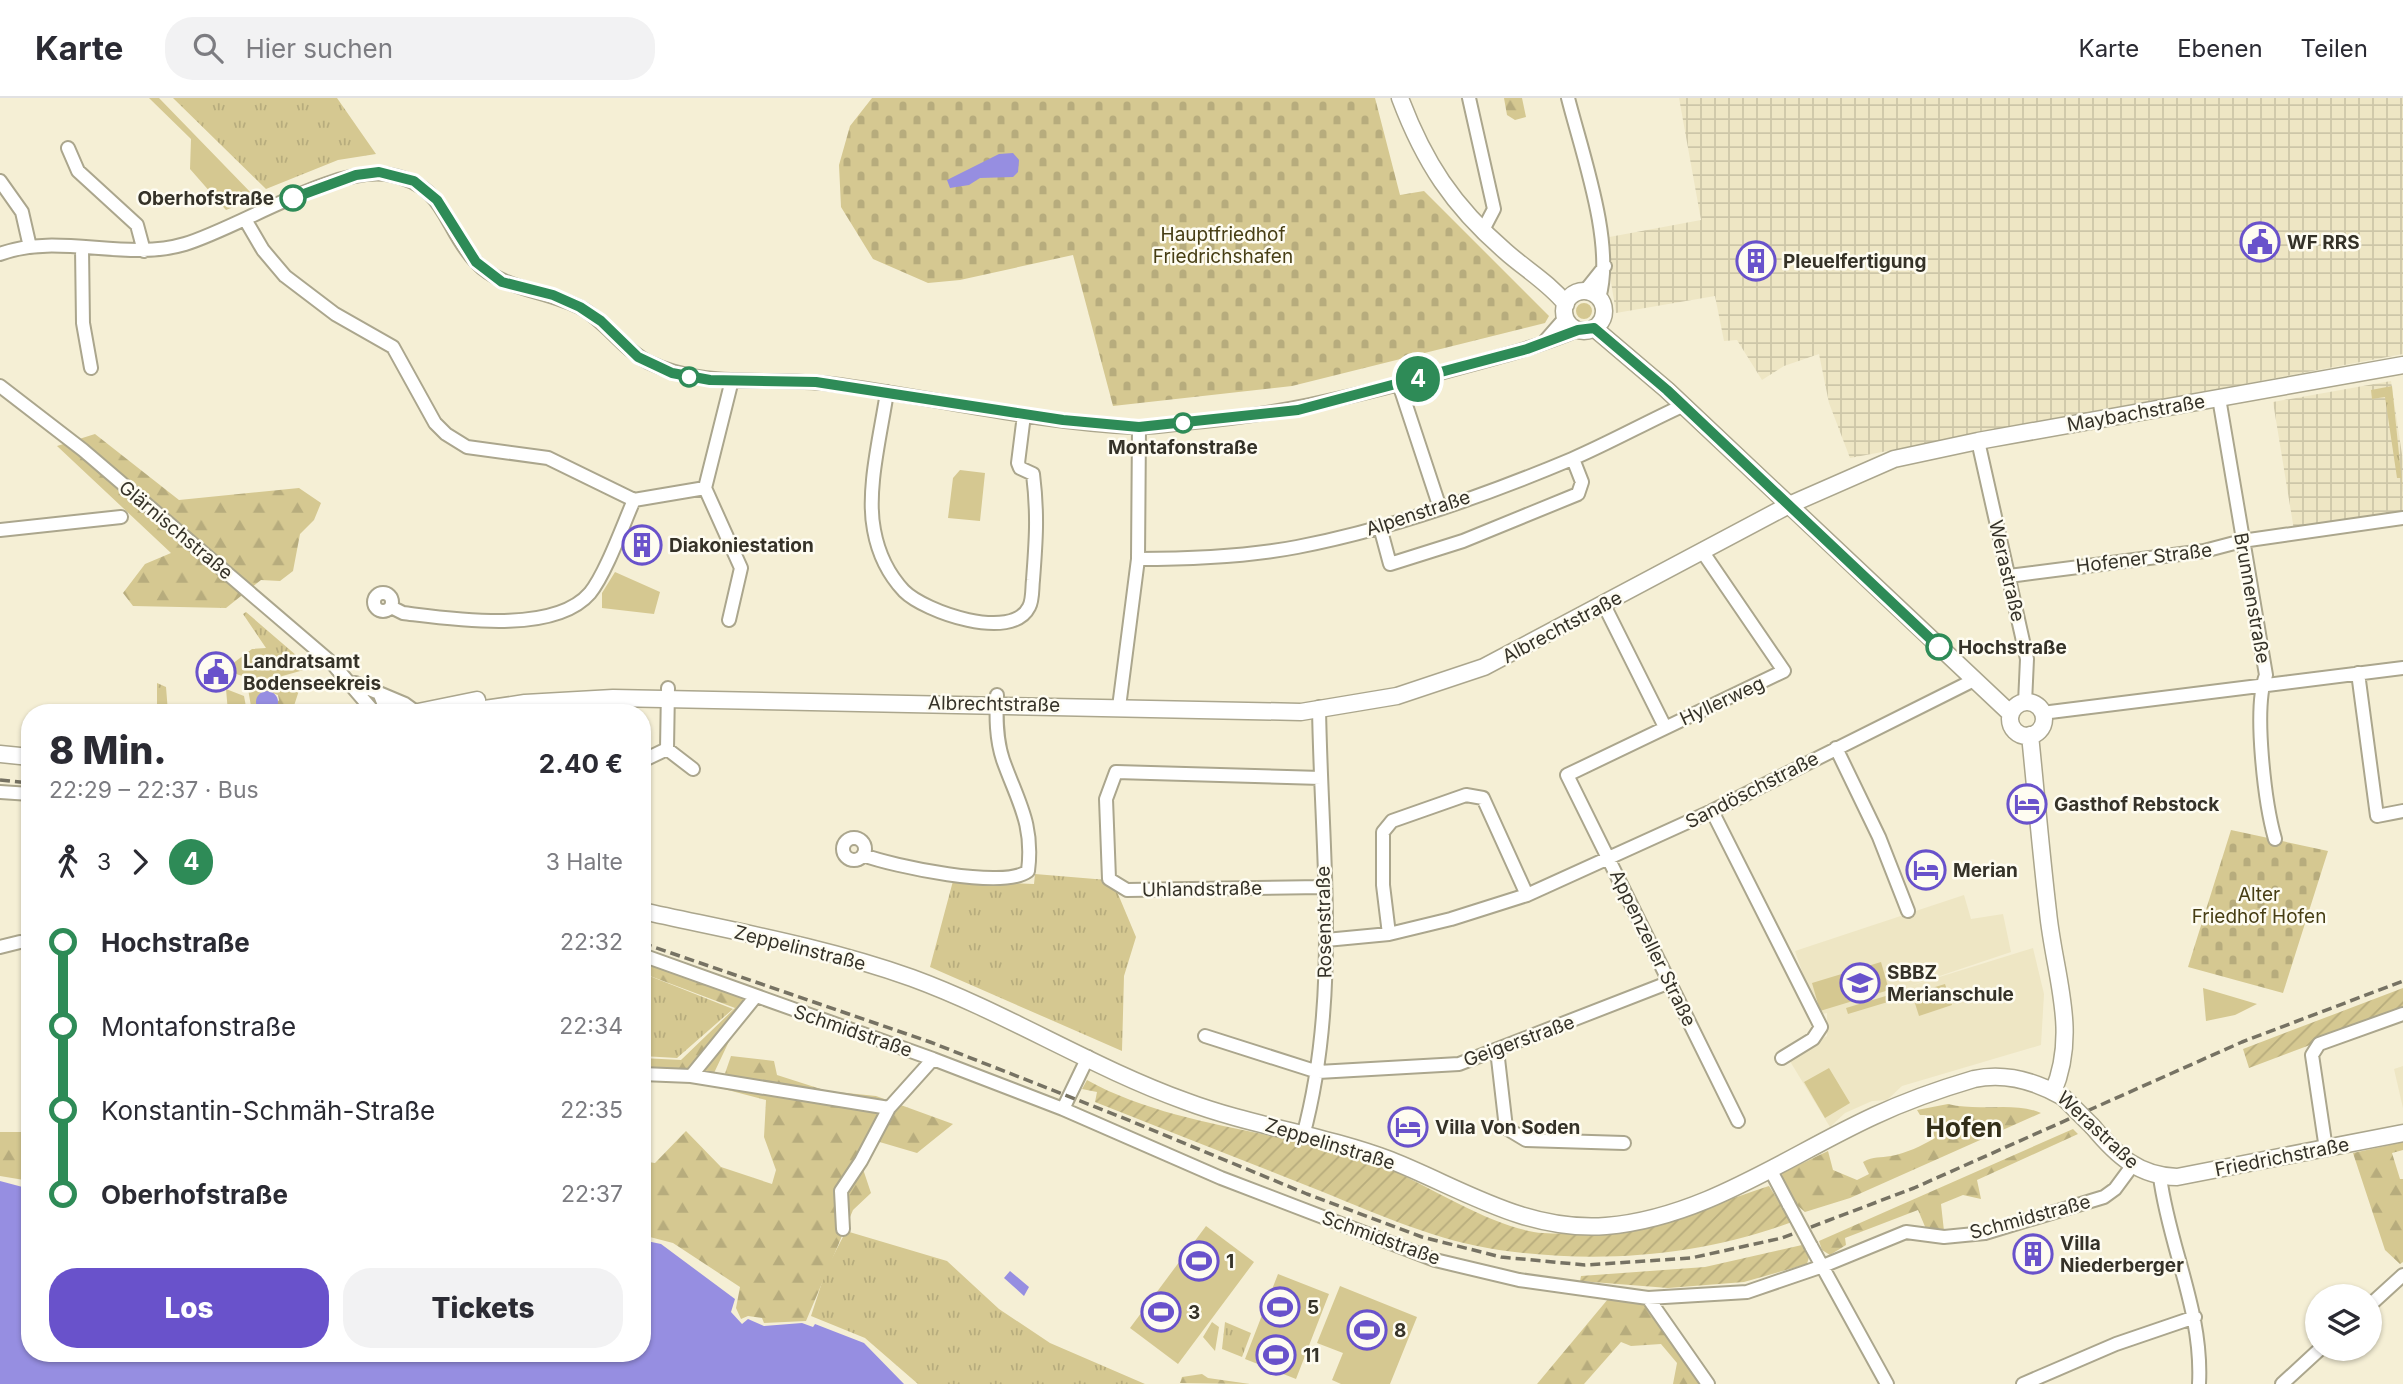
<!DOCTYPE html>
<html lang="de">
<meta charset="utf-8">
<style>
:root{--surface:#fff;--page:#f2f2f3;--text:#2b2b33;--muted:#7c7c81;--line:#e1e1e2;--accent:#6952cb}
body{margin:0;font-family:Inter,sans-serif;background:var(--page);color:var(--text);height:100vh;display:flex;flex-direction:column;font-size:26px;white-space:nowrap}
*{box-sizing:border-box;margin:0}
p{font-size:23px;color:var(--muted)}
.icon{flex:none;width:38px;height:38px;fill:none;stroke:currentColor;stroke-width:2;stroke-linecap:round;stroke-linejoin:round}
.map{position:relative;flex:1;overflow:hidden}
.sheet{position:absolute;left:21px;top:606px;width:630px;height:658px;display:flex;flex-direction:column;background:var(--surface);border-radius:28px;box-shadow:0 2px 5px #0004}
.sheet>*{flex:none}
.badge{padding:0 14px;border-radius:23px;font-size:24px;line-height:46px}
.controls{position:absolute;left:2305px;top:1186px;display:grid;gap:14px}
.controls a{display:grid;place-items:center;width:77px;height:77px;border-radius:50%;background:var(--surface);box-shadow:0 2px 5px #0004;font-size:35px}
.map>.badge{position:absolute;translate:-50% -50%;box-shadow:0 0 0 4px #fff}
.legs{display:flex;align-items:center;gap:10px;height:77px;padding:0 28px;font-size:23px}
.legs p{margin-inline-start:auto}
.head{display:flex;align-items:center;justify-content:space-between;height:119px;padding:0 28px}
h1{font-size:38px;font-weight:800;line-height:52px}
.primary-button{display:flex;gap:14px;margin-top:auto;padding:14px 28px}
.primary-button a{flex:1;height:80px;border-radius:28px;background:var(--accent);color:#fff;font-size:28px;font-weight:800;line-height:80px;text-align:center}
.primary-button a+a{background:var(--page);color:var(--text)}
ul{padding:0 28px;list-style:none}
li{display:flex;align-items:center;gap:24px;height:84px;font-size:26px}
li i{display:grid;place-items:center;width:10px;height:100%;margin:0 9px;background:currentColor}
li i::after{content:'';width:18px;height:18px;margin:-9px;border:5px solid;border-radius:50%;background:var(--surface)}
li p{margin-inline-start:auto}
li:first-child i{background:linear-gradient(#0000 50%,currentColor 0)}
li:last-child i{background:linear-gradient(currentColor 50%,#0000 0)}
header{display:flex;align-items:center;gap:42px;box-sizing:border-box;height:98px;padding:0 35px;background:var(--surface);border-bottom:2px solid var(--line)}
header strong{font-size:33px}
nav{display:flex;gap:38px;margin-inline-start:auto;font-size:24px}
.search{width:490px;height:63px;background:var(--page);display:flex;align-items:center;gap:18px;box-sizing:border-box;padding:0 24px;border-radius:28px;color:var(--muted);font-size:26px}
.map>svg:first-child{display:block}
.built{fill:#eee6c4}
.industrial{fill:url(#industrial-grid)}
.grass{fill:url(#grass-tufts)}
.forest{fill:url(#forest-firs)}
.cemetery{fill:url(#cemetery-stones)}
.park{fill:#d5c891}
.garden{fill:url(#garden-furrows)}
.water{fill:#968ee1}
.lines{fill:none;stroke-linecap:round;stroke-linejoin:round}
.minor-casing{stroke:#aba68d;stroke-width:16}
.major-casing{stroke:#aba68d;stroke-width:19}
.minor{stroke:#fff;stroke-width:12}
.major{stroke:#fff;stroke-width:16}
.rail{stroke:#767263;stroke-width:3.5;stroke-dasharray:10 5;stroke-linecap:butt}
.minor-bridge-casing{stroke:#aba68d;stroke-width:16;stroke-linecap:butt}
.major-bridge-casing{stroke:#aba68d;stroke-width:19;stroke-linecap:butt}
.minor-bridge{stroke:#fff;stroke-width:12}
.major-bridge{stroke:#fff;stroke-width:16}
.line-1-casing{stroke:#fff;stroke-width:16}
.line-1{stroke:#2e8b57;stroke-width:10}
.stop-1-dot{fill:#fff;stroke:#2e8b57;stroke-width:3.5}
.labels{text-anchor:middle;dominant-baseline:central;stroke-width:5;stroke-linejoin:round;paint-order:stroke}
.stop-label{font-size:19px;font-weight:bold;fill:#353228;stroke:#fefcf1;text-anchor:end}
.park-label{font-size:19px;fill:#473e14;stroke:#fefcf1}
.poi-label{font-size:19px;font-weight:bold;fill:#353228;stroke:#fefcf1;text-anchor:start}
.street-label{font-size:19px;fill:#353228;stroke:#fefcf1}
.district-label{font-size:26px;font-weight:bold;fill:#322e18;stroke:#fefcf1}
</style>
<header>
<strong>Karte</strong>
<div class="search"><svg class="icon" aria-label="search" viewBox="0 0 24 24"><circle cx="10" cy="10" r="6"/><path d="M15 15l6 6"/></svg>Hier suchen</div>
<nav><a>Karte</a><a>Ebenen</a><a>Teilen</a></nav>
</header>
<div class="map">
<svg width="2403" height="1286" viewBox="0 0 2403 1286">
<defs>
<pattern id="industrial-grid" width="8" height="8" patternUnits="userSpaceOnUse" patternTransform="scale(1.75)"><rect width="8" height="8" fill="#eee6c4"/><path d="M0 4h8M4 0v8" fill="none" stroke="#cdc6a8"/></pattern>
<pattern id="grass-tufts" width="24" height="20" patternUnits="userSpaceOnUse" patternTransform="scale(1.75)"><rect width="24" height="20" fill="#d5c891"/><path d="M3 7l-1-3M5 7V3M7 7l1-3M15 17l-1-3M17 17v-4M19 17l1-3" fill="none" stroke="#b7ac7d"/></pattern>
<pattern id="forest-firs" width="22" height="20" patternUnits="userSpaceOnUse" patternTransform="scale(1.75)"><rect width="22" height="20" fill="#d5c891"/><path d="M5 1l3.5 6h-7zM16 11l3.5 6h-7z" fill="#b7ac7d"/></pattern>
<pattern id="cemetery-stones" width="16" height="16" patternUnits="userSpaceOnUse" patternTransform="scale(1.75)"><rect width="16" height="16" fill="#d5c891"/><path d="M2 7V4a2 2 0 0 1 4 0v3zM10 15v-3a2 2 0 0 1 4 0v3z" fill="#b7ac7d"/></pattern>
<pattern id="garden-furrows" width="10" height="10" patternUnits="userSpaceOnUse" patternTransform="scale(1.75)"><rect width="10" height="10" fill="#d5c891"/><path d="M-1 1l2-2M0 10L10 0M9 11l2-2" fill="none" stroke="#b7ac7d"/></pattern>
</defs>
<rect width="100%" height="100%" fill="#f5efd5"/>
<path class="built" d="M1964 797 1971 821 2003 816 2011 854 1907 889 2033 850 2044 896 2041 947 1902 988 1887 1002 1872 1003 1845 1015 1830 1029 1788 960 1827 938V915L1817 917 1795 853Z
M2403 968V1010L2394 971Z"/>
<path class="industrial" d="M1679 0H2403V256L1850 360 1829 305 1819 256 1784 268 1762 282 1737 242 1724 243 1715 198 1616 215 1604 140 1701 122Z
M2391 283 2403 363V416L2294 432 2273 304Z"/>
<path class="grass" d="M173 0H337L376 56 338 62 266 91Z
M1576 213a8 8 0 1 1 16 0a8 8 0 1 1-16 0Z
M2392 288 2403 395 2401 380H2397L2385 299 2372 301 2371 292Z
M246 514 311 570 261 584 224 572 252 551 266 550 243 516Z
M157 585 166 589 168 614H157Z
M226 591 244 598 247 614H228Z
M1035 776 1107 782 1118 796 1136 839 1124 878 1122 953 930 869 953 783 1034 786Z
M642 875 733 911 677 960 642 958Z
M846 1133 947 1163 999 1211 1050 1245 1145 1286H918L865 1240 811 1218 826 1172Z
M1225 1224 1251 1235 1242 1259 1222 1251Z"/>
<path class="forest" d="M1504 0H1522L1526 19 1515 22 1507 17Z
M95 336 179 402 299 390 321 405 314 422 300 436 293 473 280 483 261 482 226 510 133 508 123 495 145 466 171 455 57 348Z
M303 580 292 614H271L279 602 278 597 270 594 257 609 260 614H252L248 591Z
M642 858 750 899 714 975 642 972V960L681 962 735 910 642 875Z
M731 958 774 963 777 977 827 993 876 998 953 1026 917 1055 866 1040 863 1071 871 1095 853 1112 806 1223 764 1225 762 1220 748 1218 741 1221 736 1210 740 1189 673 1145 642 1137V1063L655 1065 686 1033 721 1069 772 1086 776 1072 764 1039 766 1002 720 990Z
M1948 1006C1980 1014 2014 1003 2041 1015L1850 1100 1805 1114C1791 1102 1783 1094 1782 1075L1828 1053 1833 1072 1857 1082 1869 1076 1863 1064C1874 1058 1880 1060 1891 1058 1907 1055 1921 1048 1935 1040L1926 1017H1920L1917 1012Z
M2073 1031 2078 1036 1977 1082 1981 1101 1963 1097 1941 1106 1944 1133 1926 1131 1918 1112 1845 1140 1846 1147 1830 1157 1822 1152 1819 1143Z
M0 1034H30V1083L0 1078Z
M2403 1044V1052L2392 1055 2400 1081H2403V1164L2400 1166 2385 1152 2353 1055Z
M1608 1201 1647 1206 1703 1286H1673L1677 1265 1661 1246 1631 1248 1621 1244 1584 1286H1537Z
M1202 1276 1208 1280 1250 1286 1180 1285 1182 1279Z"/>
<path class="cemetery" d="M872 0H1375L1400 97 1424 93 1549 218 1545 225 1292 288 1113 308 1073 157 960 182 928 185 873 161 841 109 839 67 850 28Z
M2231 732 2328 753 2283 895 2188 869Z"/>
<path class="park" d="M149 0H159L256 100 226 112 190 71 191 41Z
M960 372 985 375 980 423 948 420 953 380Z
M615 474 660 494 654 516 602 510V495Z
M1881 864 1889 892 1820 913 1812 885Z
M1945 886 1952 907 1919 918 1912 896Z
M2203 890 2257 906 2235 917 2206 923Z
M1889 897 1891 903 1848 916 1846 910Z
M1829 970 1850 1005 1825 1020 1804 984Z
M1206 1128 1254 1164 1178 1266 1130 1230Z
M1278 1176 1329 1196 1296 1281 1245 1261Z
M1340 1188 1417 1219 1390 1286H1341L1332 1282 1343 1255 1317 1245Z
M1212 1224 1219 1229 1215 1253 1203 1239Z"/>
<path class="garden" d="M2403 890V912L2249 970 2243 951Z
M1087 982C1178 1033 1300 1032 1396 1074 1437 1093 1499 1132 1543 1135 1624 1140 1694 1113 1769 1088L1792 1124C1699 1159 1597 1166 1499 1152 1438 1143 1379 1117 1323 1094 1247 1064 1171 1034 1095 1004L1097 994 1082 991Z
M1802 1147 1809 1159 1807 1166 1744 1184 1668 1190 1580 1183 1581 1178 1705 1169Z"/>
<path class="water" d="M1013 55 1019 62 1018 74 1013 79 980 80 969 87 950 90 947 82 999 56Z
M256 604a11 11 0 1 1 22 0a11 11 0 1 1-22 0Z
M0 1083 30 1091V1255H642V1142L661 1146 735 1201 731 1214 742 1226 748 1221 764 1228 802 1225 813 1229 815 1226 864 1245 904 1286H0Z
M1010 1173 1029 1189 1024 1198 1004 1180Z"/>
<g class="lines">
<g class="minor-casing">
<path id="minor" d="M1469 0 1494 111 1483 132
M1568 0C1582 55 1615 147 1599 200
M68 50 78 73 137 127 144 153
M0 83 22 114 30 149
M246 123 263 152 285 178 335 216 393 249 435 325 446 336 467 349 548 360 634 402 705 390
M82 150 83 225 91 270
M0 156C58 134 125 164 185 146 239 130 338 65 391 77 447 88 443 129 476 164 503 193 549 192 583 211 607 225 623 251 648 264 705 292 770 278 831 286 932 299 1032 324 1133 329 1150 330 1167 327 1184 325 1272 318 1348 300 1433 277 1482 263 1531 252 1578 232
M1585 193 1605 168
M1545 243 1566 219
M1399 286 1440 410
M0 288 83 352 332 565 374 614
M887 294C881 335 866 392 874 432 878 454 888 476 904 493 925 514 1012 544 1029 509 1033 502 1032 490 1033 482 1036 443 1038 416 1033 376L1020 370 1018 365 1024 317
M2219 300 2266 577C2253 610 2265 706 2275 741
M1978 343 2027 561 2025 605
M1380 429 1390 466 1463 443 1578 396 1582 384 1573 361
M0 432 121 419
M1702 453 1784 573 1567 677 1738 1023
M1138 461C1191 461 1245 459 1297 449 1391 431 1484 398 1572 361 1609 345 1645 325 1682 308
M2009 478 2204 453 2242 443 2403 420
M374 504a9 9 0 1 1 18 0a9 9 0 1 1-18 0Z
M1604 507 1665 629
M391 509 403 515C453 521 554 537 590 495 606 475 623 427 634 402
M729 522 741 470 705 390 732 282
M2358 575 2377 718 2403 713
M355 585 405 606 416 614
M380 597 387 614
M1119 609 1138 461 1139 329
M2042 615 2403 570
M1836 650 1879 739 1908 813
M667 651 693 671
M642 663 667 651 668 590
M1321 680 1116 674 1106 701 1109 781 1127 792 1323 789
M0 694 30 696
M1712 713 1821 929 1813 941 1782 960
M843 751a11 11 0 1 1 22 0a11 11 0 1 1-22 0Z
M863 757C893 768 1004 792 1028 773 1034 726 1018 704 1003 662 996 641 996 619 997 597
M1389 836 1383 787V734L1392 723 1466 697 1483 700 1527 797
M1326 842 1389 836 1451 821 1527 797 1712 713 1974 582
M0 849 20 844
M642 857 933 961 1063 1011 1221 1080 1435 1162 1519 1182 1648 1200 1747 1194 1823 1168 1906 1134 1944 1139 1985 1135 2104 1099 2115 1091 2132 1068
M1205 938 1318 974 1459 966 1670 884
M1497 952 1506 1030 1526 1042 1624 1045
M642 976 691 978 889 1010
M691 978 756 898
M1063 1011 1088 959
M1303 1038C1341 898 1321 752 1319 609
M2326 1051 2312 957 2319 946 2403 916
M1770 1071 1789 1107
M2160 1079C2169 1149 2203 1213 2199 1286
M843 1131 841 1093 861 1063 889 1010 933 961
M1811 1148 1887 1286
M1648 1200 1708 1286
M2370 1207 2403 1177
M2023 1286 2116 1246 2195 1219
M2282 1286 2320 1251"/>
</g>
<g class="major-casing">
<path id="major" d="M1400 0C1424 64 1453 108 1505 153 1525 171 1548 184 1566 206
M1564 213a20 20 0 1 1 40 0a20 20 0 1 1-40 0Z
M1594 230 1667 292 2011 616
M2010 621a17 17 0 1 1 34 0a17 17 0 1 1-34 0Z
M418 614 477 602
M464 614 525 605 613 600 1301 614 1397 598 1484 569 1789 407 1894 361 1978 343 2403 267
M2030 637C2036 696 2041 755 2048 814 2054 876 2079 933 2053 994
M0 656 30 659
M642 813C733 833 825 849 912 880 1005 914 1091 969 1185 1003 1251 1028 1324 1037 1390 1062 1461 1090 1525 1134 1606 1128 1704 1120 1787 1058 1874 1018 1906 1003 1940 991 1974 981 2006 974 2035 983 2063 999
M2093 1029C2117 1058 2139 1078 2177 1079L2403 1035"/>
</g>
<use href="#minor" class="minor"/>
<use href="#major" class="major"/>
<path class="rail" d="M0 682 30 685
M642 845 930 944 1121 1019 1307 1096 1422 1139 1501 1159 1585 1167 1691 1160 1782 1140 1914 1090 2242 944 2403 883"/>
<g class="minor-bridge-casing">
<path id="minor-bridge" d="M1789 1107 1811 1148"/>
</g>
<g class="major-bridge-casing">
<path id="major-bridge" d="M2063 999 2093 1029"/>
</g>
<use href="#minor-bridge" class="minor-bridge"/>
<use href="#major-bridge" class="major-bridge"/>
</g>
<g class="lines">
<g class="line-1-casing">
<path id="line-1" d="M293 100 356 77 379 74 414 83 437 102 476 164 502 184 553 197 580 209 601 223 638 259 672 275 710 282 816 284 1063 322 1139 329 1298 312 1527 251 1578 232 1594 230 1667 292 1939 549"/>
</g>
<use href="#line-1" class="line-1"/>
</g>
<defs>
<g id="civic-ring" transform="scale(2.0125)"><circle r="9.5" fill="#fefcf1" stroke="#6952cb" stroke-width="1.5"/><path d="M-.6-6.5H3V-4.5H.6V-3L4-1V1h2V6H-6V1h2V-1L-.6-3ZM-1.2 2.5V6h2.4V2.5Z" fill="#6952cb"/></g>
<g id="building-ring" transform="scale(2.0125)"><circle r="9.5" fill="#fefcf1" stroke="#6952cb" stroke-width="1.5"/><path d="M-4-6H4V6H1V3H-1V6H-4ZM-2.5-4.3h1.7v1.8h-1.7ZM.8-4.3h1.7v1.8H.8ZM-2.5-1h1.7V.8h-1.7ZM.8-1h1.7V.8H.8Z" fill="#6952cb"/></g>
<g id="hotel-ring" transform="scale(2.0125)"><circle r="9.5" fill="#fefcf1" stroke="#6952cb" stroke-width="1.5"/><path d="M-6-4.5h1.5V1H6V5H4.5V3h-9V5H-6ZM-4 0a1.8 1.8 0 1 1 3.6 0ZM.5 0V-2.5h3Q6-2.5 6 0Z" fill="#6952cb"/></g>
<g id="school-ring" transform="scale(2.0125)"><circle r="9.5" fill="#fefcf1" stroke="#6952cb" stroke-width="1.5"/><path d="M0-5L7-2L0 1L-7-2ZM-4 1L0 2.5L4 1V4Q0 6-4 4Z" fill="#6952cb"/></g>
<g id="stadium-ring" transform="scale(2.0125)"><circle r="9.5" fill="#fefcf1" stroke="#6952cb" stroke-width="1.5"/><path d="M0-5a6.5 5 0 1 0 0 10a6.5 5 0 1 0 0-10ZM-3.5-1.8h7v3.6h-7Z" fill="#6952cb"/></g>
</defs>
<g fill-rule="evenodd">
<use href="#civic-ring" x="2260" y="144"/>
<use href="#building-ring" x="1756" y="163"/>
<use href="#building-ring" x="642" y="447"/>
<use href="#civic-ring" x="216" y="574"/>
<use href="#hotel-ring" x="2027" y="706"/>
<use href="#hotel-ring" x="1926" y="772"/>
<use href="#school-ring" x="1860" y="885"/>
<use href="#hotel-ring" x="1408" y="1029"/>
<use href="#building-ring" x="2033" y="1156"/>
<use href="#stadium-ring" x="1199" y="1163"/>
<use href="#stadium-ring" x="1280" y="1209"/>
<use href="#stadium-ring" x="1161" y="1214"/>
<use href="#stadium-ring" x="1367" y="1232"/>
<use href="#stadium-ring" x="1276" y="1257"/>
</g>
<g class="stop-1-dot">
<circle cx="293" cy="100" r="12"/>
<circle cx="689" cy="279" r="9"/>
<circle cx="1183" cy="325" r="9"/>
<circle cx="1939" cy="549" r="12"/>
</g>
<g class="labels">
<g class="stop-label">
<text x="274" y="100">Oberhofstraße</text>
<text x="1183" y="349" text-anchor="middle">Montafonstraße</text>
<text x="1958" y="549" text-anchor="start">Hochstraße</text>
</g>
<g class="park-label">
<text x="1223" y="136">Hauptfriedhof<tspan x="1223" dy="22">Friedrichshafen</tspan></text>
<text x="2259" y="796">Alter<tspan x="2259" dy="22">Friedhof Hofen</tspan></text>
</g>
<g class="poi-label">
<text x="2287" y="144">WF RRS</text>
<text x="1783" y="163">Pleuelfertigung</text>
<text x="669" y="447">Diakoniestation</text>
<text x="243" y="563">Landratsamt<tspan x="243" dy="22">Bodenseekreis</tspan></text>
<text x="2054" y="706">Gasthof Rebstock</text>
<text x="1953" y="772">Merian</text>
<text x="1887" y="874">SBBZ<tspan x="1887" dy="22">Merianschule</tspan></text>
<text x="1435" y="1029">Villa Von Soden</text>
<text x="2060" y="1145">Villa<tspan x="2060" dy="22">Niederberger</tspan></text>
<text x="1226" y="1163">1</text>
<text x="1307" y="1209">5</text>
<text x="1188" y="1214">3</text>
<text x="1394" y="1232">8</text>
<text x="1303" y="1257">11</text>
</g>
<g class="street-label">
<text transform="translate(2136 315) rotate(-10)">Maybachstraße</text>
<text transform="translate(1418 415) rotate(-18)">Alpenstraße</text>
<text transform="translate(176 432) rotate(40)">Glärnischstraße</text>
<text transform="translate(2144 460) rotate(-7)">Hofener Straße</text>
<text transform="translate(2007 473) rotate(77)">Werastraße</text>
<text transform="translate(2252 500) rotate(80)">Brunnenstraße</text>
<text transform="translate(1562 529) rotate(-28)">Albrechtstraße</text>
<text transform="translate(1722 603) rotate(-25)">Hyllerweg</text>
<text transform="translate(994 606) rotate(1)">Albrechtstraße</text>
<text transform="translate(1752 692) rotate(-27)">Sandöschstraße</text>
<text transform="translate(1202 791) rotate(-1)">Uhlandstraße</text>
<text transform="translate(1324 824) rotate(-91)">Rosenstraße</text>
<text transform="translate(800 850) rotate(14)">Zeppelinstraße</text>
<text transform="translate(1653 850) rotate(64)">Appenzeller Straße</text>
<text transform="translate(853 933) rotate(19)">Schmidstraße</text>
<text transform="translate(1519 943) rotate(-20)">Geigerstraße</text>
<text transform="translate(2098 1032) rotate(43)">Werastraße</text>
<text transform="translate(1330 1046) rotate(17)">Zeppelinstraße</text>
<text transform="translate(2282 1059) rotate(-11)">Friedrichstraße</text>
<text transform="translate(2030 1119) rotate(-15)">Schmidstraße</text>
<text transform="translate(1381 1140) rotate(20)">Schmidstraße</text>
</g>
<g class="district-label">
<text x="1964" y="1029">Hofen</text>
</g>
</g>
</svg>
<div class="controls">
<a><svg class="icon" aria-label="layers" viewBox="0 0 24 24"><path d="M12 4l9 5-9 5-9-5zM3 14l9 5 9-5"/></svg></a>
</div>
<b class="badge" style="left:1418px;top:281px;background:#2e8b57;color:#fff">4</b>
<section class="sheet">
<div class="head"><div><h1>8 Min.</h1><p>22:29 – 22:37 · Bus</p></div><b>2.40 €</b></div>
<div class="legs"><svg class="icon" aria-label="walk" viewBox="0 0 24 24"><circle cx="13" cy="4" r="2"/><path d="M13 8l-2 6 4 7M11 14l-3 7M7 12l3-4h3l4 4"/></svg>3<svg class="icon" aria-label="forward" viewBox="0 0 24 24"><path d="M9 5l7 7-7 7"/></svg><b class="badge" style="background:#2e8b57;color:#fff">4</b><p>3 Halte</p></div>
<ul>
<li><i style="color:#2e8b57"></i><b>Hochstraße</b><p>22:32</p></li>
<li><i style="color:#2e8b57"></i><span>Montafonstraße</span><p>22:34</p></li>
<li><i style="color:#2e8b57"></i><span>Konstantin-Schmäh-Straße</span><p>22:35</p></li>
<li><i style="color:#2e8b57"></i><b>Oberhofstraße</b><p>22:37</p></li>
</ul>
<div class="primary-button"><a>Los</a><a>Tickets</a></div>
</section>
</div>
